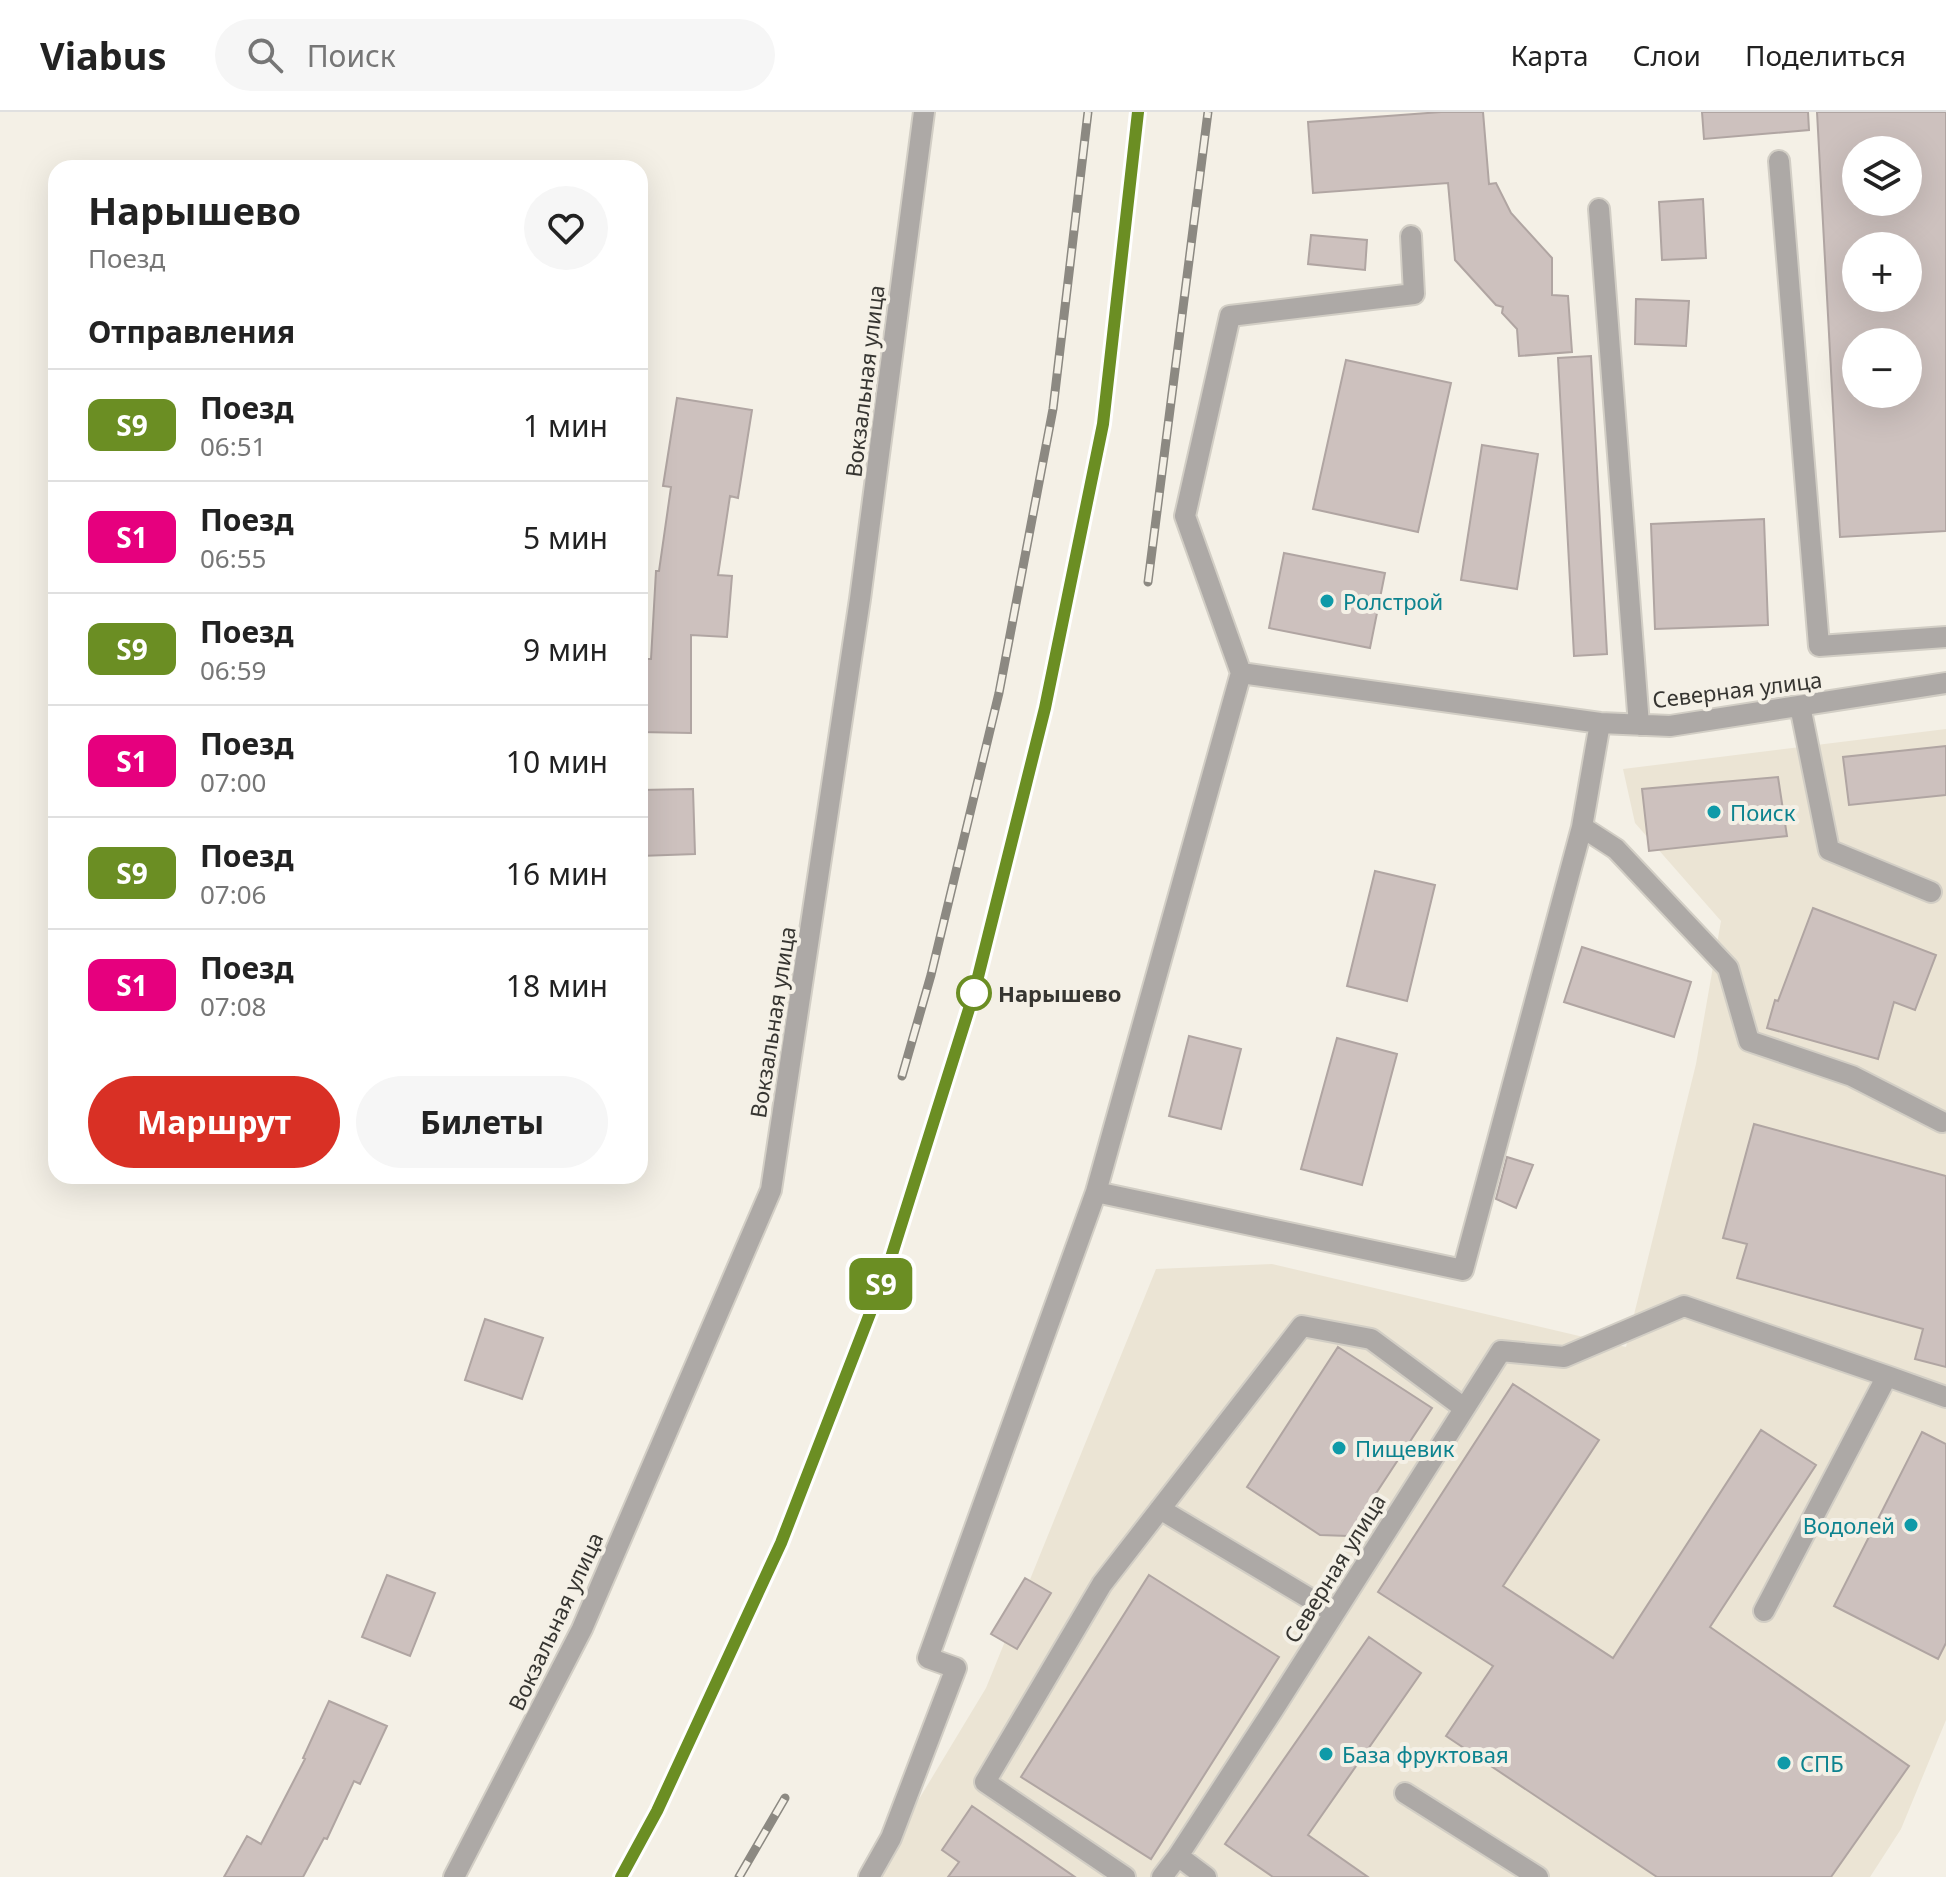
<!DOCTYPE html>
<html lang="ru">
<meta charset="utf-8">
<style>
:root{--surface:#fff;--page:#f6f6f6;--text:#222;--muted:#767676;--line:#e0e0e0;--accent:#d93025}
body{margin:0;font-family:"Noto Sans",sans-serif;background:var(--page);color:var(--text);height:100vh;display:flex;flex-direction:column;font-size:30px;white-space:nowrap}
*{box-sizing:border-box;margin:0}
p{font-size:26px;color:var(--muted)}
.icon{flex:none;width:44px;height:44px;fill:none;stroke:currentColor;stroke-width:2;stroke-linecap:round;stroke-linejoin:round}
.map{position:relative;flex:1;overflow:hidden}
.sheet{position:absolute;left:48px;top:48px;width:600px;height:1024px;display:flex;flex-direction:column;background:var(--surface);border-radius:24px;box-shadow:0 8px 32px #0002}
.sheet>*{flex:none}
.badge{padding:0 16px;border-radius:12px;font-size:28px;line-height:52px}
.controls{position:absolute;left:1842px;top:24px;display:grid;gap:16px}
.controls a{display:grid;place-items:center;width:80px;height:80px;border-radius:50%;background:var(--surface);box-shadow:0 8px 32px #0002;font-size:40px}
.map>.badge{position:absolute;translate:-50% -50%;box-shadow:0 0 0 4px #fff}
h2{padding:0 40px;font-size:30px;line-height:72px}
.round{display:grid;place-items:center;flex:none;width:84px;height:84px;border-radius:42px;background:var(--page)}
.summary{display:flex;align-items:center;justify-content:space-between;height:136px;padding:0 40px}
h1{font-size:38px;font-weight:700;line-height:60px}
.action{display:flex;gap:16px;margin-top:auto;padding:16px 40px}
.action a{flex:1;height:92px;border-radius:48px;background:var(--accent);color:#fff;font-size:32px;font-weight:700;line-height:92px;text-align:center}
.action a+a{background:var(--page);color:var(--text)}
ul{padding:0;list-style:none}
li{display:flex;align-items:center;gap:24px;height:112px;padding:0 40px;border-top:2px solid var(--line)}
li div{flex:1}
li b{display:block;font-size:30px}
li em{font-style:normal}
li .badge{min-width:88px;font-weight:700;text-align:center}
header{display:flex;align-items:center;gap:48px;box-sizing:border-box;height:112px;padding:0 40px;background:var(--surface);border-bottom:2px solid var(--line)}
header strong{font-size:38px}
nav{display:flex;gap:44px;margin-inline-start:auto;font-size:28px}
.search{width:560px;height:72px;background:var(--page);display:flex;align-items:center;gap:20px;box-sizing:border-box;padding:0 28px;border-radius:44px;color:var(--muted);font-size:30px}
.map>svg:first-child{display:block}
.built{fill:#ebe4d4}
.building{fill:#cdc1be;stroke:#b0a5a2;stroke-width:2;fill-rule:evenodd}
.lines{fill:none;stroke-linecap:round;stroke-linejoin:round}
.minor-casing{stroke:#d2cec5;stroke-width:24}
.minor{stroke:#ada9a6;stroke-width:20}
.rail-casing{stroke:#8c8982;stroke-width:9}
.rail{stroke:#f4f0e6;stroke-width:6;stroke-dasharray:18;stroke-linecap:butt}
.line-casing{stroke:#fff;stroke-width:18}
.line{stroke:#6b8e23;stroke-width:12}
.culture-dot{fill:#0f9aa8;stroke:#f4f0e6;stroke-width:3}
.stop-dot{fill:#fff;stroke:#6b8e23;stroke-width:4}
.labels{text-anchor:middle;dominant-baseline:central;stroke-width:8;stroke-linejoin:round;paint-order:stroke}
.street-label{font-size:22px;fill:#363531;stroke:#f4f0e6}
.culture-label{font-size:22px;fill:#0d838f;stroke:#f4f0e6;text-anchor:start}
.stop-label{font-size:22px;font-weight:bold;fill:#363531;stroke:#f4f0e6;text-anchor:start}
</style>
<header>
<strong>Viabus</strong>
<div class="search"><svg class="icon" aria-label="search" viewBox="0 0 24 24"><circle cx="10" cy="10" r="6"/><path d="M15 15l6 6"/></svg>Поиск</div>
<nav><a>Карта</a><a>Слои</a><a>Поделиться</a></nav>
</header>
<div class="map">
<svg width="1946" height="1765" viewBox="0 0 1946 1765">
<rect width="100%" height="100%" fill="#f4f0e6"/>
<path class="built" d="M1946 617V1608L1901 1717 1870 1765H872L986 1576 1156 1157 1272 1152 1626 1235 1696 952 1721 809 1635 711 1623 657Z"/>
<path class="building" d="M1441 0H1483L1489 72 1496 71 1511 101 1552 146V183L1568 184 1572 240 1519 244 1517 217 1502 201 1503 195 1496 193 1455 148 1448 71 1313 81 1308 10Z
M1702 0H1808L1809 18 1704 27Z
M1817 0H1946V419L1840 425ZM1856 38H1908V90H1856ZM1856 134H1908V186H1856ZM1856 230H1908V282H1856Z
M1703 87 1706 146 1662 148 1659 90Z
M1311 123 1367 128 1365 158 1308 152Z
M1636 187 1689 189 1686 234 1635 232Z
M1591 244 1607 542 1574 544 1558 246Z
M1346 248 1451 271 1418 420 1313 397Z
M677 286 752 298 738 386 730 384 718 463 732 464 727 525 691 523V621L640 620V547H651L656 459H659L671 375 663 374Z
M1482 333 1538 342 1517 477 1461 468Z
M1764 407 1768 513 1655 517 1651 412Z
M1284 441 1385 461 1370 536 1269 516Z
M1946 634V683L1849 693 1843 645Z
M1778 665 1787 724 1649 739 1642 677Z
M693 677 695 742 640 744V678Z
M1375 759 1435 773 1407 889 1347 874Z
M1813 796 1936 843 1915 898 1894 890 1878 947 1767 916 1775 888 1778 889Z
M1582 835 1691 870 1674 925 1564 890Z
M1189 924 1241 937 1221 1017 1169 1004Z
M1337 926 1397 942 1362 1073 1301 1057Z
M1754 1012 1946 1064V1255L1915 1247 1923 1217 1737 1166 1747 1132 1723 1126Z
M1507 1045 1533 1053 1516 1096 1496 1087Z
M485 1207 543 1226 522 1287 465 1268Z
M1338 1235 1432 1296 1348 1424 1320 1423 1247 1375Z
M1513 1272 1599 1328 1503 1474 1613 1546 1761 1318 1816 1353 1710 1515 1909 1654 1831 1765H1657L1446 1624 1493 1554 1378 1480Z
M1922 1320 1946 1332V1531L1938 1547 1834 1494Z
M387 1463 435 1481 410 1544 362 1525Z
M1149 1463 1279 1545 1151 1747 1021 1665Z
M1025 1466 1051 1481 1017 1537 991 1522Z
M1369 1525 1421 1561 1308 1723 1368 1765H1273L1225 1732Z
M329 1589 387 1614 360 1672 354 1669 327 1727 324 1726 303 1765H224L247 1724 261 1732 305 1647 303 1646Z
M972 1694 1075 1765H948L959 1750 942 1738Z"/>
<g class="lines">
<g class="minor-casing">
<path id="minor" d="M1779 49 1819 534 1946 525
M1599 97 1639 613
M1411 124 1414 182 1230 204 1185 404 1241 561 1096 1080 1463 1158 1582 715
M1241 561 1600 611 1670 614 1946 571
M1800 594 1829 738 1931 780
M1600 611 1582 715 1616 737 1728 856 1749 929 1852 964 1942 1010
M1160 1397 1334 1501
M1764 1499 1887 1264 1946 1285
M1405 1681 1538 1765
M454 1765 582 1517 771 1078 860 487 924 0
M869 1765 891 1726 956 1556 928 1546 1096 1080
M1125 1765 985 1670 1102 1472 1302 1214 1371 1227 1464 1296
M1162 1765 1178 1744
M1206 1765 1178 1744 1273 1598 1501 1239 1564 1245 1684 1194 1887 1264"/>
</g>
<use href="#minor" class="minor"/>
<g class="rail-casing">
<path id="rail" d="M1148 470 1208 0
M902 964 931 863 999 581 1053 297 1088 0
M621 1765 657 1699 781 1431 888 1155 974 881 1045 596 1103 312 1138 0
M739 1765 785 1686"/>
</g>
<use href="#rail" class="rail"/>
</g>
<g class="lines">
<g class="line-casing">
<path id="line" d="M621 1765 657 1699 781 1431 888 1155 974 881 1045 596 1103 312 1138 0"/>
</g>
<use href="#line" class="line"/>
</g>
<g class="culture-dot">
<circle cx="1327" cy="489" r="8"/>
<circle cx="1714" cy="700" r="8"/>
<circle cx="1339" cy="1336" r="8"/>
<circle cx="1911" cy="1413" r="8"/>
<circle cx="1326" cy="1642" r="8"/>
<circle cx="1784" cy="1651" r="8"/>
</g>
<circle class="stop-dot" cx="974" cy="881" r="16"/>
<g class="labels">
<g class="street-label">
<text transform="translate(864 269) rotate(-83)">Вокзальная улица</text>
<text transform="translate(1737 577) rotate(-7)">Северная улица</text>
<text transform="translate(772 910) rotate(-81)">Вокзальная улица</text>
<text transform="translate(1334 1456) rotate(-58)">Северная улица</text>
<text transform="translate(555 1509) rotate(-65)">Вокзальная улица</text>
</g>
<g class="culture-label">
<text x="1343" y="489">Ролстрой</text>
<text x="1730" y="700">Поиск</text>
<text x="1355" y="1336">Пищевик</text>
<text x="1895" y="1413" text-anchor="end">Водолей</text>
<text x="1342" y="1642">База фруктовая</text>
<text x="1800" y="1651">СПБ</text>
</g>
<g class="stop-label">
<text x="998" y="881">Нарышево</text>
</g>
</g>
</svg>
<div class="controls">
<a><svg class="icon" aria-label="layers" viewBox="0 0 24 24"><path d="M12 4l9 5-9 5-9-5zM3 14l9 5 9-5"/></svg></a>
<a>+</a>
<a>−</a>
</div>
<b class="badge" style="left:881px;top:1172px;background:#6b8e23;color:#fff">S9</b>
<section class="sheet">
<div class="summary"><div><h1>Нарышево</h1><p>Поезд</p></div><a class="round"><svg class="icon" aria-label="heart" viewBox="0 0 24 24"><path d="M12 20l-8-8c-3-5 5-10 8-4 3-6 11-1 8 4z"/></svg></a></div>
<h2>Отправления</h2>
<ul>
<li><span class="badge" style="background:#6b8e23;color:#fff">S9</span><div><b>Поезд</b><p>06:51</p></div><em>1 мин</em></li>
<li><span class="badge" style="background:#e6007e;color:#fff">S1</span><div><b>Поезд</b><p>06:55</p></div><em>5 мин</em></li>
<li><span class="badge" style="background:#6b8e23;color:#fff">S9</span><div><b>Поезд</b><p>06:59</p></div><em>9 мин</em></li>
<li><span class="badge" style="background:#e6007e;color:#fff">S1</span><div><b>Поезд</b><p>07:00</p></div><em>10 мин</em></li>
<li><span class="badge" style="background:#6b8e23;color:#fff">S9</span><div><b>Поезд</b><p>07:06</p></div><em>16 мин</em></li>
<li><span class="badge" style="background:#e6007e;color:#fff">S1</span><div><b>Поезд</b><p>07:08</p></div><em>18 мин</em></li>
</ul>
<div class="action"><a>Маршрут</a><a>Билеты</a></div>
</section>
</div>
